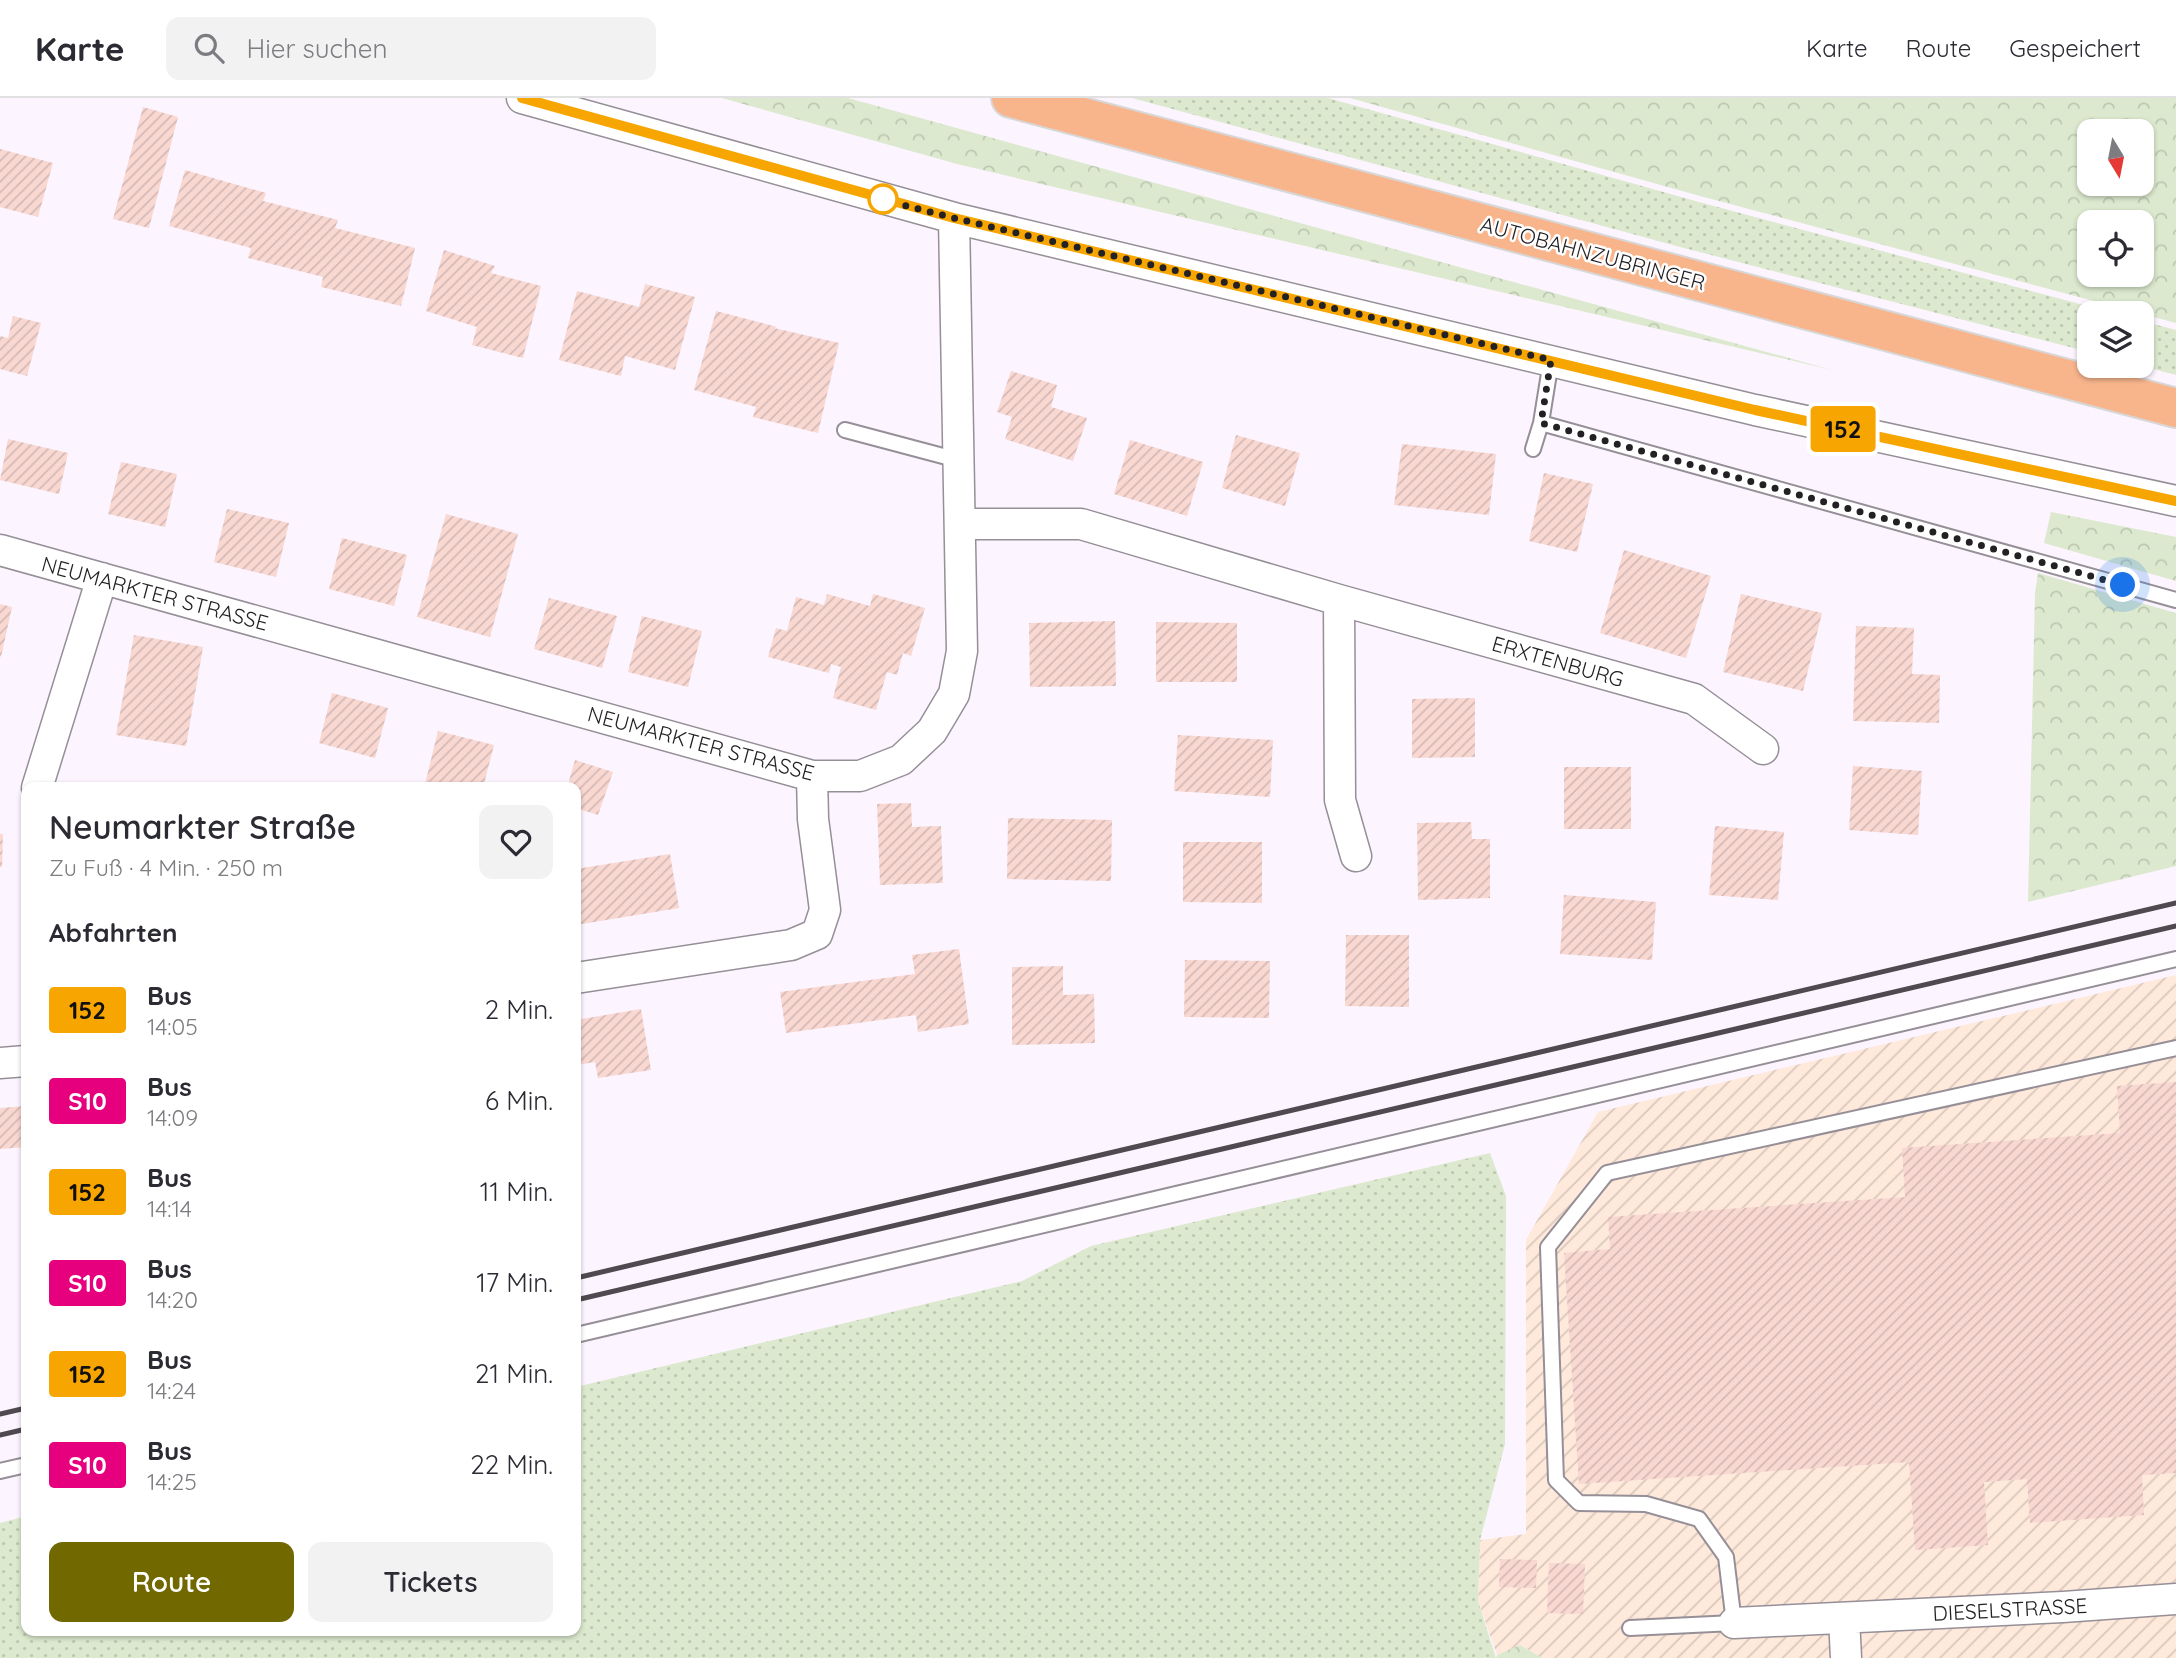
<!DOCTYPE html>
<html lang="de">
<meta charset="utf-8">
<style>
:root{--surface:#fff;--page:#f2f2f3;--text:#2b2b33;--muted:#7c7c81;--line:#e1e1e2;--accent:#726800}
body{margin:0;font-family:Quicksand,sans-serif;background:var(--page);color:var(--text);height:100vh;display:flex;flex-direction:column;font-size:26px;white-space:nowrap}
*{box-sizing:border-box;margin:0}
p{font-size:23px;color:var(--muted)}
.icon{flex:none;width:38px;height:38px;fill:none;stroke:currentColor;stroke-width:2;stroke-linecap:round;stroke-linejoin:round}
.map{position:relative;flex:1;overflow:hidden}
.drawer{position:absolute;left:21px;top:684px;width:560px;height:854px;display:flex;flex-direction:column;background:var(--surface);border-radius:14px;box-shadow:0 2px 5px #0004}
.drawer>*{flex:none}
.badge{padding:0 14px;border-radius:5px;font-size:24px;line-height:46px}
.needle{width:46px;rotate:170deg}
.controls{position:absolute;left:2077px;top:21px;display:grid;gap:14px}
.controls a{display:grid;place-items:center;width:77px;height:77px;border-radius:14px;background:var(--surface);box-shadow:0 2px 5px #0004;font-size:35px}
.you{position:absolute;width:35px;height:35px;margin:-18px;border:5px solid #fff;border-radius:50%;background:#1a73e8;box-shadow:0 0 0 10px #1a73e833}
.map>.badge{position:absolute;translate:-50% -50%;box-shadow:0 0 0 4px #fff}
h2{padding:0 28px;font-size:26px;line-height:63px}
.round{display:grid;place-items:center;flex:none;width:74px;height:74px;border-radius:14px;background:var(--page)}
.overview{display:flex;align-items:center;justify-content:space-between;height:119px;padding:0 28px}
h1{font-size:33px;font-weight:600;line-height:52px}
.cta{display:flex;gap:14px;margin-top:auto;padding:14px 28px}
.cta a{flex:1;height:80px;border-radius:14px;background:var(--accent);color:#fff;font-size:28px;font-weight:600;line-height:80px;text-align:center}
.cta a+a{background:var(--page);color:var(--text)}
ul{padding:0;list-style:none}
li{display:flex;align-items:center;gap:21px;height:91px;padding:0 28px}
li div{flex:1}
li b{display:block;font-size:26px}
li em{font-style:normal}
li .badge{min-width:77px;font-weight:700;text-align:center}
header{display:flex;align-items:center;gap:42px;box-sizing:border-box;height:98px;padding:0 35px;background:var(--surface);border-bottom:2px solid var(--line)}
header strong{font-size:33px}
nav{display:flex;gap:38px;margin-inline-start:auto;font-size:24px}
.search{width:490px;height:63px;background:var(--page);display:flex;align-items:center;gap:18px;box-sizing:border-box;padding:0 24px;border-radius:14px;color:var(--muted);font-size:26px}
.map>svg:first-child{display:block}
.industrial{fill:url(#industrial-furrows)}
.grass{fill:url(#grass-dots)}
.forest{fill:url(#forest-crowns);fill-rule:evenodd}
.building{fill:url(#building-hatch)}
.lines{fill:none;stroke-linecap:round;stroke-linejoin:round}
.lane-casing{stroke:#968f97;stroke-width:18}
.street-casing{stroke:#968f97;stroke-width:33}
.highway-casing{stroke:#d8d7d8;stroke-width:42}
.lane{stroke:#fff;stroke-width:14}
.street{stroke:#fff;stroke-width:30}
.highway{stroke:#f8b58c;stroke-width:38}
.rail{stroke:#4e4a4f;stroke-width:5}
.line-casing{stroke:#fff;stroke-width:16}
.line{stroke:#f7a500;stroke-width:10}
.walk{stroke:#242125;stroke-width:7;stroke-dasharray:0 12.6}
.stop-dot{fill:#fff;stroke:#f7a500;stroke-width:3.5}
.labels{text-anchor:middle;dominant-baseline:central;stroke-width:5;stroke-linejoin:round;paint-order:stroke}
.street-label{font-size:21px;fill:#242125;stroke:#fff}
</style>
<header>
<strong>Karte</strong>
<div class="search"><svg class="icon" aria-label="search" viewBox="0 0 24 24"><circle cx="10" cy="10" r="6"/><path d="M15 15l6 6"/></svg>Hier suchen</div>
<nav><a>Karte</a><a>Route</a><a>Gespeichert</a></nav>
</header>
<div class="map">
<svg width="2176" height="1560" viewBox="0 0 2176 1560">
<defs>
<pattern id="industrial-furrows" width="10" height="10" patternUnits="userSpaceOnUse" patternTransform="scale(1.75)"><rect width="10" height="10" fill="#fee9db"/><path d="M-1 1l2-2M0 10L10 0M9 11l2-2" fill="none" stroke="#dac8bc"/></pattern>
<pattern id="grass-dots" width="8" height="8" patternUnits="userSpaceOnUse" patternTransform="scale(1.75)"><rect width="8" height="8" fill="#dce9ce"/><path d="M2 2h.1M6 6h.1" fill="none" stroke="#bdc8b1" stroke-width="1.8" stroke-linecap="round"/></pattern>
<pattern id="forest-crowns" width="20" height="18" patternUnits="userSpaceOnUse" patternTransform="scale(1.75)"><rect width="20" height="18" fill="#dce9ce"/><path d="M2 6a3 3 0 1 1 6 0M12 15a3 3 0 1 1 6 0" fill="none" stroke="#bdc8b1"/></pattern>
<pattern id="building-hatch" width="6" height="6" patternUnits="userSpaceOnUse" patternTransform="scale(1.75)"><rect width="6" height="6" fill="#f9d8d2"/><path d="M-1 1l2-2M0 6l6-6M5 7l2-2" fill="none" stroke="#d5b9b4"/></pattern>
</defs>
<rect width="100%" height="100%" fill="#fcf4fe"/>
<path class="industrial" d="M2176 877V1560H1542L1520 1547 1497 1557 1478 1503 1480 1442 1526 1436V1142L1598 1014Z"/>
<path class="grass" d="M1132 0H1328L1699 104 2113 215H2090L2089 254 1684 150Z
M2142 223 2176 232V277L2142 268Z
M1490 1055 1506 1098 1505 1346 1480 1442 1478 1503 1496 1560H0V1425L26 1418V1533H576V1289L1022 1183 1091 1148Z"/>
<path class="forest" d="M722 0H848L1832 272 957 66Z
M1350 0H2176V225L1700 98ZM2142 33V86H2090V33ZM2142 124V177H2090V124Z
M2051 414 2176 439V483L2044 445Z
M2038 475 2176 515V768L2028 804 2035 495Z
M1520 1547 1542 1560H1496L1497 1557Z"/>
<path class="building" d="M143 9 178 19 149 130 113 121Z
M0 51 53 65 38 119 0 109Z
M185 72 266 95 263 103 338 122 335 130 415 150 401 208 321 189 323 179 248 160 251 150 169 128Z
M444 152 495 168 491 175 541 188 523 260 472 247 477 229 426 213Z
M645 186 695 199 675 272 625 258 621 278 559 262 577 193 639 209Z
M716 213 777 229 774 230 839 245 818 335 753 319 756 309 694 292Z
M13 218 41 225 27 278 0 271V238L8 240Z
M1011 273 1057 287 1051 309 1087 320 1073 363 1005 341 1012 319 997 314Z
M1236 337 1300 355 1285 408 1222 390Z
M8 341 68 355 59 396 0 382Z
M1130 342 1203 364 1187 418 1114 396Z
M1402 346 1496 356 1489 417 1394 407Z
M121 364 177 376 165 429 108 416Z
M1544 375 1593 386 1577 454 1529 443Z
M227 411 289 425 276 479 214 464Z
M446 416 518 436 490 539 417 519Z
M342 440 407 457 394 508 329 491Z
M1624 452 1711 478 1686 560 1600 535Z
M827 496 870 508 873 496 925 510 911 558 903 555 897 577 887 574 876 612 833 600 841 569 831 566 829 575 768 559 776 530 787 533 796 499 824 507Z
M1741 496 1822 515 1803 593 1723 574Z
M549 500 617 518 602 570 534 551Z
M0 506 12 509 1 559 0 558Z
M642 518 702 533 688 589 628 574Z
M1115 523 1116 588 1030 589 1029 525Z
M1156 524 1237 525V584H1156Z
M1856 528 1914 530 1912 576 1940 577 1939 625 1853 623Z
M134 537 203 549 186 648 116 637Z
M332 595 388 610 375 660 319 645Z
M1475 600V659L1412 660V601Z
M438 633 494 647 483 690H424Z
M1178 637 1273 642 1270 699 1174 693Z
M575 662 613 674 598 717 576 710V690H567Z
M1853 668 1922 673 1918 737 1849 732Z
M1564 669H1631V731H1564Z
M911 705 912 729 941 728 943 785 880 787 877 706Z
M1008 720 1112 722 1111 783 1007 781Z
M1471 724 1472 741H1490V800L1418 802 1417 725Z
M1715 728 1784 734 1778 802 1709 797Z
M0 736H3L2 769H0Z
M1183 744H1262V805L1183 804Z
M670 756 679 810 576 827V771Z
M1564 797 1656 804 1652 862 1560 856Z
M1346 837H1409V909L1345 908Z
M959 851 969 926 918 934 916 917 786 935 780 894 915 876 912 857Z
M1185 862 1270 863 1269 920 1184 919Z
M1063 868V897L1094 896 1095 945 1012 947V869Z
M641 911 651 972 598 980 595 964 576 967V922Z
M2176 984V1375L2142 1377 2144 1417 2030 1425 2027 1381 1984 1384 1988 1447 1915 1452 1909 1364 1579 1386 1564 1155 1610 1151 1608 1119 1905 1099 1902 1050 2120 1035 2117 988Z
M26 1008V1049L0 1051V1010Z
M1500 1461 1537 1462 1536 1490 1499 1489Z
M1549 1465 1585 1466 1583 1516 1547 1515Z"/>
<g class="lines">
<g class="lane-casing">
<path id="lane" d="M1541 325 2176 502
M845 332 958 362
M1533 351 1541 325 1551 263
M576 1237 2176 861
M0 1373 26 1367
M1630 1530 1734 1525 1726 1459 1699 1421 1646 1406 1579 1405 1556 1382 1548 1149 1607 1075 2176 950"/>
</g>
<g class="street-casing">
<path id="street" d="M522 0 954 120 1755 312 2176 403
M960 426H1081L1339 502 1694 601 1763 651
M0 452 812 678H860L901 662 932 633 954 596 962 553 954 120
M1339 502 1340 702 1356 758
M37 690 102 480
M576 880 791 847 817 836 825 812 813 721 812 678
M0 965 26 963
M1844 1520 1846 1560
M1734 1525 2063 1509 2176 1501"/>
</g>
<g class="highway-casing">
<path id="highway" d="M1011 0 2176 310"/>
</g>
<use href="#lane" class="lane"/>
<use href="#street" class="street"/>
<use href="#highway" class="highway"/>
<path class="rail" d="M576 1180 2176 805
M576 1202 2176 828
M0 1316 26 1310
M0 1337 26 1331"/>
</g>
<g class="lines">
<g class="line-casing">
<path id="line" d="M522 0 954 120 1755 312 2176 403"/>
</g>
<use href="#line" class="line"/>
<path class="walk" d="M883 101 876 100 954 120 1551 262 1541 325 2123 487"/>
</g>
<circle class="stop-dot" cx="883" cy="101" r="14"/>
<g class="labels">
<g class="street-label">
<text transform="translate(1593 155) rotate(15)">AUTOBAHNZUBRINGER</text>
<text transform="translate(155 495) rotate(15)">NEUMARKTER STRASSE</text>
<text transform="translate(1558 563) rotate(16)">ERXTENBURG</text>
<text transform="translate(701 645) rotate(15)">NEUMARKTER STRASSE</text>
<text transform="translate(2010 1511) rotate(-3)">DIESELSTRASSE</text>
</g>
</g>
</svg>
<div class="controls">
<a><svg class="needle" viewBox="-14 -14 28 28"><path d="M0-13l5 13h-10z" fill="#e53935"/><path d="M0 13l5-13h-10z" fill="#7c7c81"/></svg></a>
<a><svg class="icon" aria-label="locate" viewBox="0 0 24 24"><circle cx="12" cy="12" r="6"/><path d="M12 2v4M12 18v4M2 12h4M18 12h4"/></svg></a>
<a><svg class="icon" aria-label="layers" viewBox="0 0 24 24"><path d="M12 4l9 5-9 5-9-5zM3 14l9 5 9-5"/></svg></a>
</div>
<div class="you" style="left:2123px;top:487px"></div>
<b class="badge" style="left:1843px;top:331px;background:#f7a500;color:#111">152</b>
<section class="drawer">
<div class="overview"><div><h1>Neumarkter Straße</h1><p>Zu Fuß · 4 Min. · 250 m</p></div><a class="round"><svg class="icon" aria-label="heart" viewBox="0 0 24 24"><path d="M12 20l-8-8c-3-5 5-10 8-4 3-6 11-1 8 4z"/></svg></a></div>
<h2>Abfahrten</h2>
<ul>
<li><span class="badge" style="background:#f7a500;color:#111">152</span><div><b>Bus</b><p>14:05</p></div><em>2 Min.</em></li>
<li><span class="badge" style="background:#e6007e;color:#fff">S10</span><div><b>Bus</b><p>14:09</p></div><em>6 Min.</em></li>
<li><span class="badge" style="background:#f7a500;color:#111">152</span><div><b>Bus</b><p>14:14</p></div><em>11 Min.</em></li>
<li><span class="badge" style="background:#e6007e;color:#fff">S10</span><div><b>Bus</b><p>14:20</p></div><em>17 Min.</em></li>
<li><span class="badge" style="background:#f7a500;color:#111">152</span><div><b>Bus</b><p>14:24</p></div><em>21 Min.</em></li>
<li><span class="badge" style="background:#e6007e;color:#fff">S10</span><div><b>Bus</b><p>14:25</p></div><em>22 Min.</em></li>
</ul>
<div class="cta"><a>Route</a><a>Tickets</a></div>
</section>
</div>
